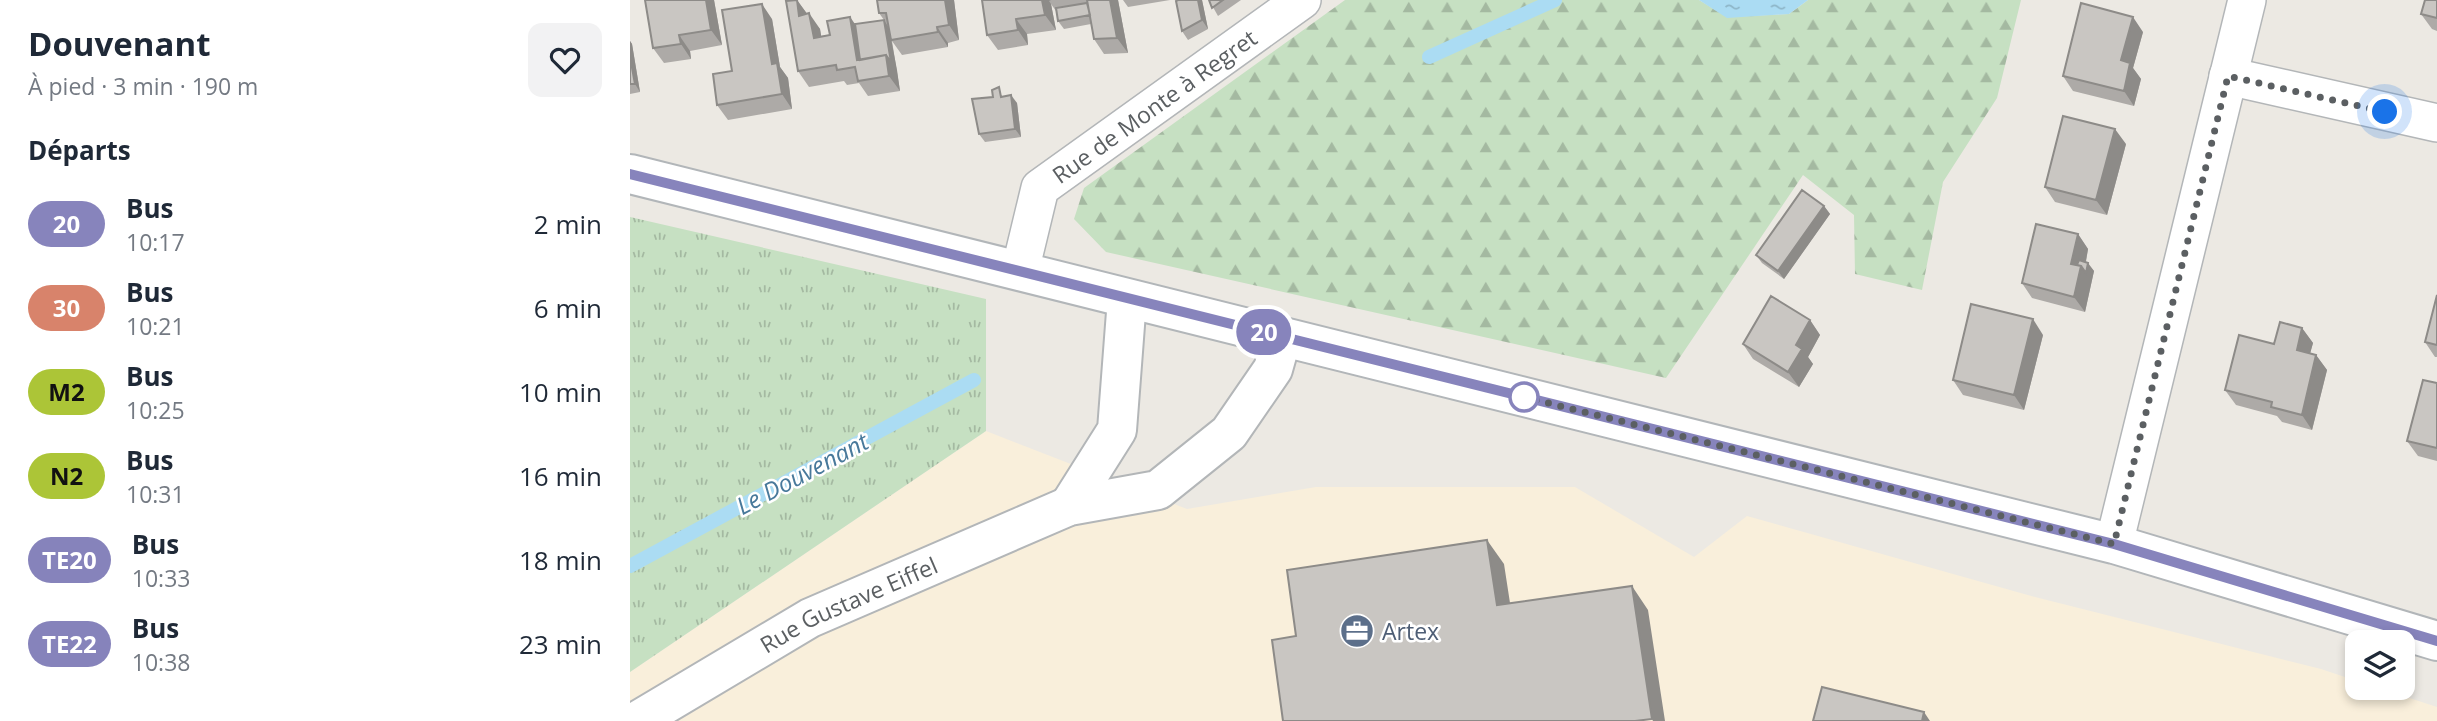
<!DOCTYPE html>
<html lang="fr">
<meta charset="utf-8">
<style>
:root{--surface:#fff;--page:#f2f2f3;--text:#1f2937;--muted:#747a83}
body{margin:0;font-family:"Open Sans",sans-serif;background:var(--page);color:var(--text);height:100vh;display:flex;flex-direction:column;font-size:26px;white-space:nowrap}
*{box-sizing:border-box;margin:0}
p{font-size:23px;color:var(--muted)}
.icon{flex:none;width:38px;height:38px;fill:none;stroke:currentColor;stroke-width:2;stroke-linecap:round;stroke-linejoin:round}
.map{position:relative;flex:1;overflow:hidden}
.panel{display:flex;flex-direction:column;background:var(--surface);width:630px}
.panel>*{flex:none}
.badge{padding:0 14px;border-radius:23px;font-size:24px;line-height:46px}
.buttons{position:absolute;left:1715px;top:630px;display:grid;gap:14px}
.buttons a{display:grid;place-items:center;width:70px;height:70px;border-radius:14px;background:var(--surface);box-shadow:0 4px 10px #0003;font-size:35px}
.you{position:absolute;width:35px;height:35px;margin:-18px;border:5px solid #fff;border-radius:50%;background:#1a73e8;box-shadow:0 0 0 10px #1a73e833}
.map>.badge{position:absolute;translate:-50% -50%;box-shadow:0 0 0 4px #fff}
h2{padding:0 28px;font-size:26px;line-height:63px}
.round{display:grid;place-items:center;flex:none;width:74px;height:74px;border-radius:14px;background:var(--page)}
.head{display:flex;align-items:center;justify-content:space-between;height:119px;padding:0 28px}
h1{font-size:33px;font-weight:700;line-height:52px}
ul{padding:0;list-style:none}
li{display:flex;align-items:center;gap:21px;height:84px;padding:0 28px}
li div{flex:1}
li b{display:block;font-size:26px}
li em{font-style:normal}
li .badge{min-width:77px;font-weight:700;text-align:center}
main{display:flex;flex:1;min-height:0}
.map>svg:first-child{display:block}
.commercial{fill:#f9efdb}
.grass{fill:url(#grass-tufts)}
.forest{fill:url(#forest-firs)}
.water{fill:url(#water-ripples)}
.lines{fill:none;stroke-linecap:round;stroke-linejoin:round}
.stream{stroke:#abdcf3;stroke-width:14}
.minor-casing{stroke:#b3b6b8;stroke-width:40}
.tertiary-casing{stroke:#b3b6b8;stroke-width:42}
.secondary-casing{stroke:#b2b6b9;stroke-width:42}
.minor{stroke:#fff;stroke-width:37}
.tertiary{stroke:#fff;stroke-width:38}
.secondary{stroke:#fff;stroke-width:38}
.wall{fill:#adaaa7}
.shaded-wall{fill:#8d8b88}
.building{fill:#c9c6c2;stroke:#8d8b88;stroke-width:2}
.line-casing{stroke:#fff;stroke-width:16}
.line{stroke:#8784bc;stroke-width:10}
.walk{stroke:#5b5f62;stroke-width:7;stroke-dasharray:0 12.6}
.stop-dot{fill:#fff;stroke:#8784bc;stroke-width:3.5}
.labels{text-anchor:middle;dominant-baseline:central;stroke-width:5;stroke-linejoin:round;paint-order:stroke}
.street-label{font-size:23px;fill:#5b5f62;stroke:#fff}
.service-label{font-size:23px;fill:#4e5e75;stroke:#fff;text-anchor:start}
.water-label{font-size:24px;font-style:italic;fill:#48799b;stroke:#fff}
</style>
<main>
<section class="panel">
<div class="head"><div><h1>Douvenant</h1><p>À pied · 3 min · 190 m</p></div><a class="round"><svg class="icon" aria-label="heart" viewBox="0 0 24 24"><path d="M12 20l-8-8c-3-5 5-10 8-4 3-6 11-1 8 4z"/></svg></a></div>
<h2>Départs</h2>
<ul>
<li><span class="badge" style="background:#8784bc;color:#fff">20</span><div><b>Bus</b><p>10:17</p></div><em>2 min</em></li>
<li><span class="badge" style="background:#d8836b;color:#fff">30</span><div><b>Bus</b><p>10:21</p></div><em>6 min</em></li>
<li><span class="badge" style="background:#acc537;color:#111">M2</span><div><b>Bus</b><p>10:25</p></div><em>10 min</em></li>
<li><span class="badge" style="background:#acc537;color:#111">N2</span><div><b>Bus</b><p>10:31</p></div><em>16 min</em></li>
<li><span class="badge" style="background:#8683bb;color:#fff">TE20</span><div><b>Bus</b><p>10:33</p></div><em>18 min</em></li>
<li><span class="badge" style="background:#8683bb;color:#fff">TE22</span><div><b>Bus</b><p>10:38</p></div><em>23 min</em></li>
</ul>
</section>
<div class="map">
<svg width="1807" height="721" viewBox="0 0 1807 721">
<defs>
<pattern id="grass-tufts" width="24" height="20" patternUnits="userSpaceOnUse" patternTransform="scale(1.75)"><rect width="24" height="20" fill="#c6e0c2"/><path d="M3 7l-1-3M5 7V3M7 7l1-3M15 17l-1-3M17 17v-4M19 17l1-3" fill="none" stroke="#a4b9a1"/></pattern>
<pattern id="forest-firs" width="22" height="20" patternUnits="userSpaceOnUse" patternTransform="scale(1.75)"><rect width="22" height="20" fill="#c6e0c2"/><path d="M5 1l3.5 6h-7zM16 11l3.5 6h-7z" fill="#a4b9a1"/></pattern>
<pattern id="water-ripples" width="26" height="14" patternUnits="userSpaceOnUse" patternTransform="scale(1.75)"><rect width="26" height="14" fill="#abdcf3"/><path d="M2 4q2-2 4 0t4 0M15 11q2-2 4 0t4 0" fill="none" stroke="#8eb6c8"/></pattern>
</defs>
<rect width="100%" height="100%" fill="#ece9e3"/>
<path class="commercial" d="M356 431 557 509 686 487H945L1064 557 1117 516 1405 597 1691 669 1727 681V688H1749L1807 707V721H0V672Z"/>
<path class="grass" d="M0 217 356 299V431L0 672Z"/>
<path class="forest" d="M715 0H1069L1097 17 1159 14 1178 0H1391L1367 98 1313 182 1292 290 1225 274 1224 215 1173 175 1036 378 476 252 444 219 454 188Z"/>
<path class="water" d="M1069 0H1178L1159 14 1097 18Z"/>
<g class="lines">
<path class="stream" d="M799 57 925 0
M0 566 344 380"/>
<g class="minor-casing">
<g id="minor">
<path d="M1598 76 1807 123"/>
<path id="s1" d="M390 271 410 188 672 0"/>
<path d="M1484 544 1617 0"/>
</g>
</g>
<g class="tertiary-casing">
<g id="tertiary">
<path d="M439 506 487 430 497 299"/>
<path id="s2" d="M7 721 180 618 439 506 528 490 599 433 643 369 652 337"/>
</g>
</g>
<g class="secondary-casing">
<path id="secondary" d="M0 174 1484 544 1807 641"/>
</g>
<use href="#minor" class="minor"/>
<use href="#tertiary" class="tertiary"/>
<use href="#secondary" class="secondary"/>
</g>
<path class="wall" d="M15 0H84L92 45 60 51 61 59 34 63 23 48Z
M167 0 177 14 190 29 191 36 200 35 220 17 225 24 254 20 249 13 324 0 329 40 318 43V47L272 55 262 41 270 91 238 96 229 83 217 85 214 81 179 87 168 71Z
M352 0H488L498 53 474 54 464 39 461 24 434 29 428 21 426 11 421 4 426 30 397 34 398 45 368 50 357 35Z
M493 0H540L498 7Z
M572 0 578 29 558 40 552 31Z
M579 0H611L588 16Z
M1807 0V31L1802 29 1791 14Z
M142 19 150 67 158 78 162 109 98 120 87 105 102 71Z
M1513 32 1503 68 1511 79 1504 106 1443 91 1433 76Z
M0 41 2 44 10 92 0 94Z
M375 96 387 103 391 137 355 142 349 134Z
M1496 144 1477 215 1425 202 1415 187Z
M1194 206 1200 214 1154 279 1132 263 1126 255Z
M1448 234 1458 249 1456 262 1464 271 1455 312 1402 298 1392 283Z
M1180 320 1190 335 1178 357 1183 364 1169 387 1123 359 1113 344Z
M1672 328 1683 343 1680 353 1686 355 1697 370 1682 430 1652 422 1647 416 1606 405 1595 390 1644 344Z
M1413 335 1394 410 1333 395 1323 380Z
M1795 342 1807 345V357H1805Z
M1807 383V461L1788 456 1777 441Z"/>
<path class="shaded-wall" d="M76 0H84L92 45 81 30Z
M167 0 178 15 169 16Z
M315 0H324L329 40 319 25Z
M412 0H421L419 1 421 4 426 30 415 15Z
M480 0H488L498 53 487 38Z
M568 0H572L578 29 572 20Z
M132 4 142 19 150 67 158 78 162 109 152 94 142 64Z
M179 13 190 29 194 53 184 38Z
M220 17 230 32 236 67 227 60Z
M1503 17 1513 32 1503 68 1511 79 1504 106 1494 91 1491 60Z
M386 19 397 34 398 45 388 30Z
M254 20 259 28 267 70 261 62Z
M307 27 318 43V47L308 32Z
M49 35 60 51 61 59 51 44Z
M0 41 2 44 10 92 5 84 0 57Z
M256 55 267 70 270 91 259 76Z
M381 95 387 103 391 137 385 129Z
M1485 129 1496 144 1477 215 1466 200Z
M1194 206 1200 214 1154 279 1148 271Z
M1448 234 1458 249 1454 271 1458 263 1464 271 1455 312 1444 297 1441 264Z
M1403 319 1413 335 1394 410 1384 395Z
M1180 320 1190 335 1178 357 1183 364 1169 387 1158 372 1166 345Z
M1672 328 1683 343 1677 365 1667 350Z
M1686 355 1697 370 1682 430 1672 415Z
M857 540 874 564 884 629 867 605Z
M1002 586 1018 610 1035 721H1023L1022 719Z
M1294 712 1300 721H1292Z"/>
<path class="building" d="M15 0H76L81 30 49 35 51 44 23 48Z
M167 0 169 16 179 13 184 38 200 35 197 21 220 17 227 60 256 55 259 76 228 81 225 67 207 70 206 65 168 71 156 1Z
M247 0H315L319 25 307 27 308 32 261 40 256 13H249Z
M352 0H412L415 15 386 19 388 30 357 35Z
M457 0H480L487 38 464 39Z
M548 0H568L572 20 552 31 546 1Z
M579 0H593L582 8Z
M1795 0H1807V18L1791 14Z
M457 3 460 15 428 21 426 8Z
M1451 3 1503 17 1491 60 1500 63 1494 91 1433 76Z
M132 4 142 64 147 63 152 94 87 105 83 74 102 71 92 10Z
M254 20 261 62 256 55 230 60 225 24Z
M0 57 5 84H0Z
M369 87 371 97 381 95 385 129 349 134 342 99 363 97 362 90Z
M1433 116 1485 129 1466 200 1415 187Z
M1172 190 1194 206 1148 271 1126 255Z
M1406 224 1448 234 1441 264 1451 266 1444 297 1392 283Z
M1449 260 1458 263 1456 273 1451 266 1447 265Z
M1807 295V345L1795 342Z
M1141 296 1180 320 1166 345 1172 349 1158 372 1113 344Z
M1341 304 1403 319 1384 395 1323 380Z
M1650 322 1672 328 1667 350 1686 355 1672 415 1641 407 1642 402 1595 390 1609 335 1644 344Z
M1793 380 1807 383V448L1777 441Z
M857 540 867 605 1002 586 1022 719 1005 721H653L642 640 666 636 657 570Z
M1192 687 1294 712 1292 721H1183Z"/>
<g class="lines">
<g class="line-casing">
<path id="line" d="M0 174 1484 544 1807 641"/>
</g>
<use href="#line" class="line"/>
<path class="walk" d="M894 397 1484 544 1598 76 1755 112"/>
</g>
<defs>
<g id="office-disc" transform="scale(1.75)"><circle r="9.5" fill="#5c6f8a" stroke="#fff"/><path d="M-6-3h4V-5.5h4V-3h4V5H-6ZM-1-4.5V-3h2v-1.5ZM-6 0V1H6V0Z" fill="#fff"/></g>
</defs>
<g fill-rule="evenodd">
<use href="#office-disc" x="727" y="631"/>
</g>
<circle class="stop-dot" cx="894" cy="397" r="14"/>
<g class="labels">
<g class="street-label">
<text stroke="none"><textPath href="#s1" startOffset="226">Rue de Monte à Regret</textPath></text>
<text stroke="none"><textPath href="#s2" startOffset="242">Rue Gustave Eiffel</textPath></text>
</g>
<g class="service-label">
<text x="752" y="631">Artex</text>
</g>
<g class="water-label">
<text transform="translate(172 473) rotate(-28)">Le Douvenant</text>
</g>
</g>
</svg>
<div class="buttons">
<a><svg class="icon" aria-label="layers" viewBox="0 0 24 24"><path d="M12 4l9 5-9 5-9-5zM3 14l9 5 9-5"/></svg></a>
</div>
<div class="you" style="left:1755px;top:112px"></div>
<b class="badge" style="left:634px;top:332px;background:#8784bc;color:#fff">20</b>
</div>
</main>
